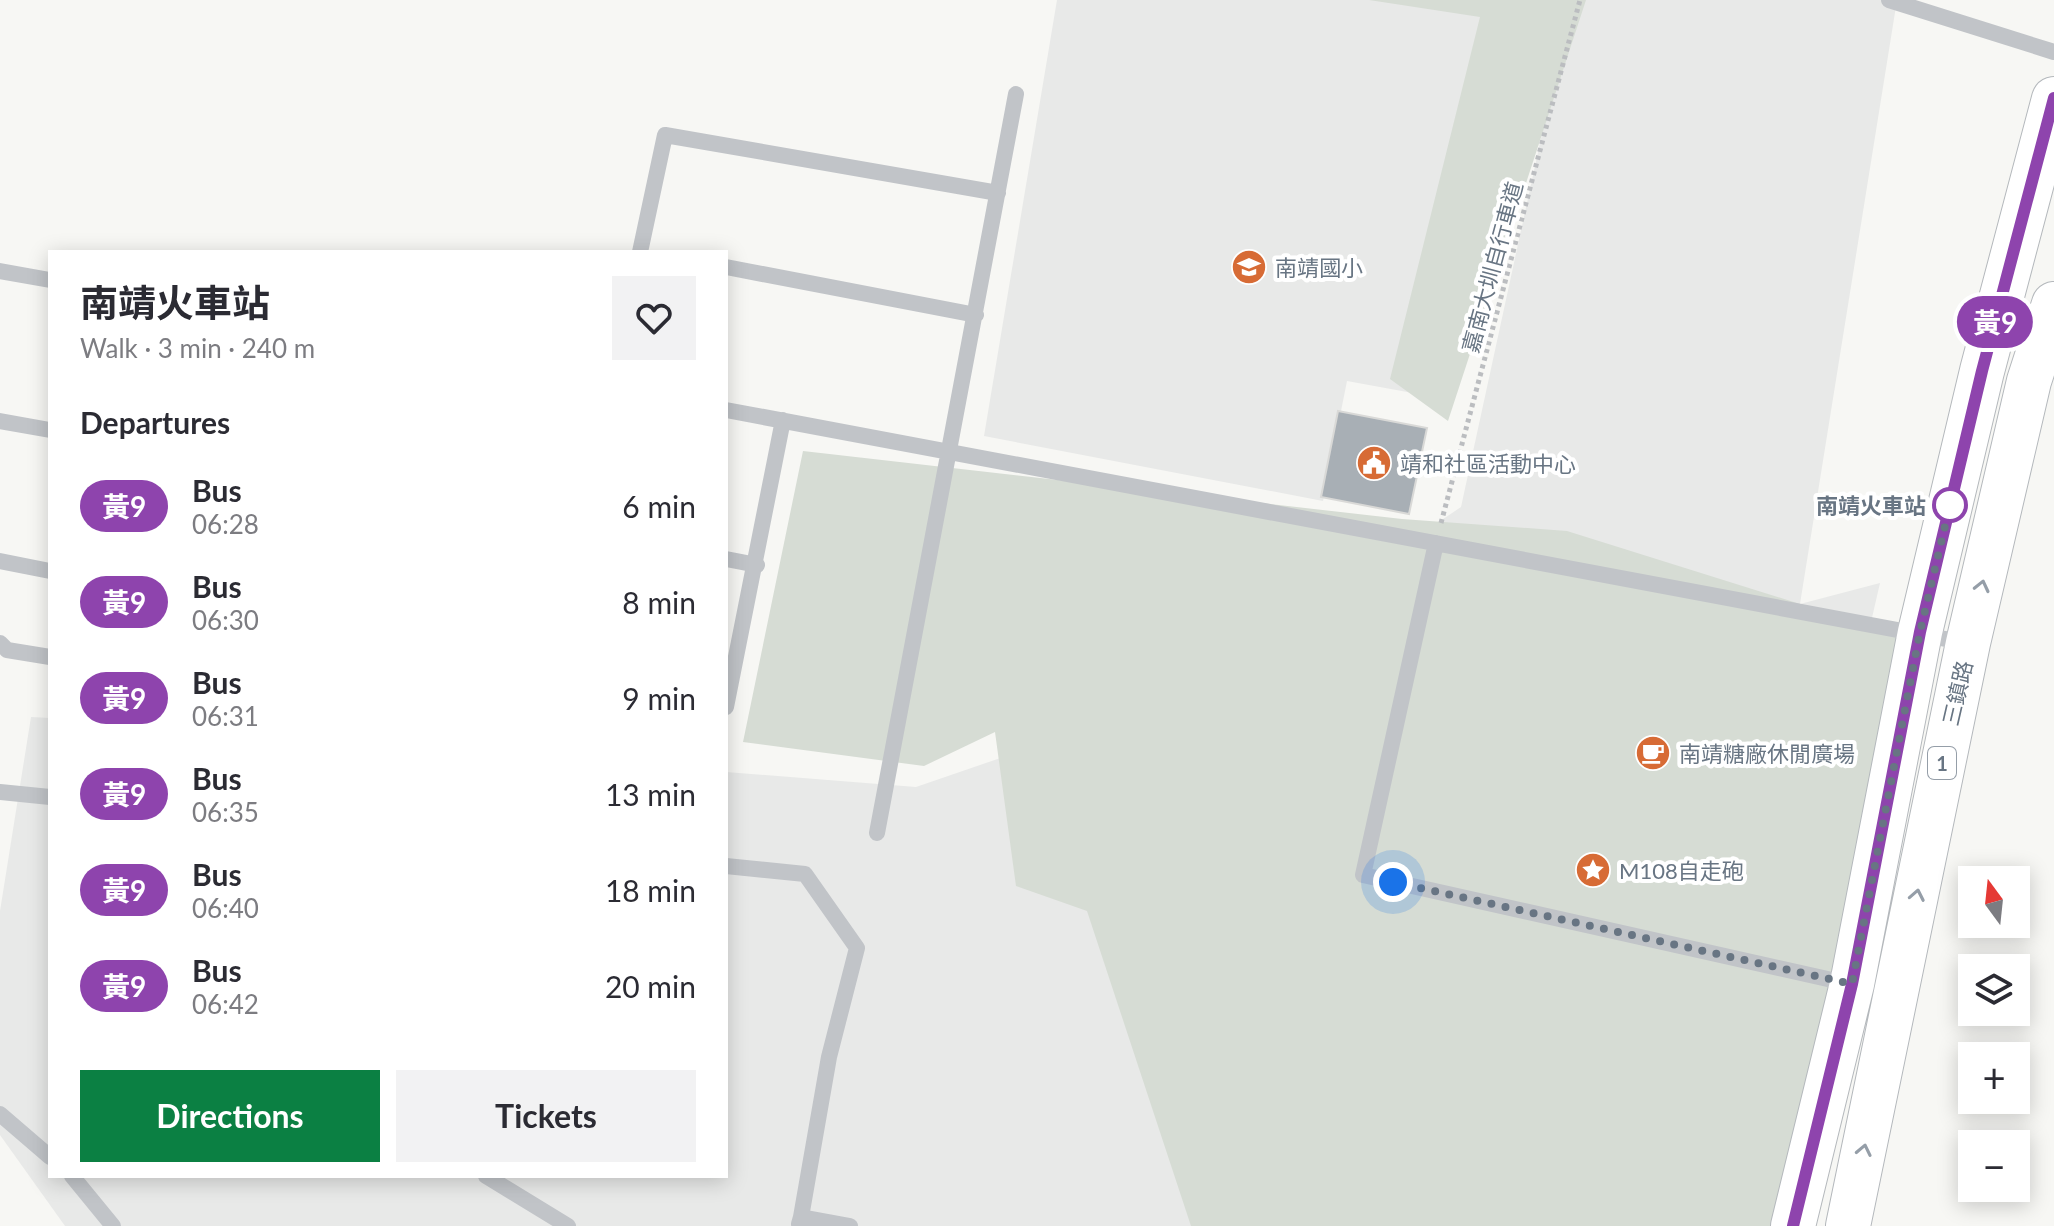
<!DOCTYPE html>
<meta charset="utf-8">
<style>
:root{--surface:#fff;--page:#f2f2f3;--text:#2b2b33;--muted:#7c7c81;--accent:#0b8043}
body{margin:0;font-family:Lato,"Noto Sans TC",sans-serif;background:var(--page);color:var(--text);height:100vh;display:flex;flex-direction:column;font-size:30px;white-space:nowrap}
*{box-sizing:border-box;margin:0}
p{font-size:26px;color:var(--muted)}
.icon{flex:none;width:44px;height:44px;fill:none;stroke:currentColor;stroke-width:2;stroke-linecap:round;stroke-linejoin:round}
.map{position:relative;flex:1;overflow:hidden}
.side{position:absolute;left:48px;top:250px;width:680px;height:928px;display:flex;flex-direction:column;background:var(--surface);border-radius:0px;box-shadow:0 4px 20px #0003}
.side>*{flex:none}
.badge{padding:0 16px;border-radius:26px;font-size:28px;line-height:52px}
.needle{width:52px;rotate:345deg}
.fabs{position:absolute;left:1958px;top:866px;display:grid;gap:16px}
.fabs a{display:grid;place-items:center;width:72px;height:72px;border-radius:0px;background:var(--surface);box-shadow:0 4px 20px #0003;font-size:40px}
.you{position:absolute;width:40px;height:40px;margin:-20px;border:6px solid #fff;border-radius:50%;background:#1a73e8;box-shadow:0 0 0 12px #1a73e833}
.map>.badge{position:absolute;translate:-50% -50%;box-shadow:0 0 0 4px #fff}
h2{padding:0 32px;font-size:30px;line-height:72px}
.round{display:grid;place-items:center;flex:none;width:84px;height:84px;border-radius:0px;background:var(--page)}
.overview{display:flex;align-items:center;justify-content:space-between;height:136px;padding:0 32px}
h1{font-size:38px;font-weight:700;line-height:60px}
.primary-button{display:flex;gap:16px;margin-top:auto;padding:16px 32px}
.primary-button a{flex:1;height:92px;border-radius:0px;background:var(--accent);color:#fff;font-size:32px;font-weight:700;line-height:92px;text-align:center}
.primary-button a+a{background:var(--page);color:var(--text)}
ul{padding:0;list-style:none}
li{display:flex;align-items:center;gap:24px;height:96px;padding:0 32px}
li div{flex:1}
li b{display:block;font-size:30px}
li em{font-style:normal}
li .badge{min-width:88px;font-weight:700;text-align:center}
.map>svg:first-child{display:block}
.built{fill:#e8e9e8}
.green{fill:#d6dcd4}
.building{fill:#a8afb5;stroke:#d9d9d7;stroke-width:2}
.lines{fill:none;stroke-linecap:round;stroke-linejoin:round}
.primary-casing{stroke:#b4b8bc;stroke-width:46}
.path{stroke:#bbbdc0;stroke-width:5;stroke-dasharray:4 4;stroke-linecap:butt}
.lane{stroke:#c1c4c8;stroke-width:16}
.primary{stroke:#fff;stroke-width:44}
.oneway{stroke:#959ea8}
.line-casing{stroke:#fff;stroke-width:18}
.line{stroke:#8e44ad;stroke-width:12}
.walk{stroke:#687583;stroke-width:8;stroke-dasharray:0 14.4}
.stop-dot{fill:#fff;stroke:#8e44ad;stroke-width:4}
.labels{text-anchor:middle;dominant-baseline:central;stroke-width:8;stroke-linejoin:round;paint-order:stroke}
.shield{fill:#fff;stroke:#959ea8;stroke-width:2}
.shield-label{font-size:20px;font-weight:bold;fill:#687583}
.poi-label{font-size:22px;fill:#687583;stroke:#fff;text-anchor:start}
.street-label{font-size:22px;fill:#687583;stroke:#fff}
.stop-label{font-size:22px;font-weight:bold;fill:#687583;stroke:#fff;text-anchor:end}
</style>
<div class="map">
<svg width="2054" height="1226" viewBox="0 0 2054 1226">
<rect width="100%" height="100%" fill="#f7f7f4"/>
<path class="built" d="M1057 0H1499L1451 400 1347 381 1323 501 984 436Z
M1571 0H1897L1800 604 1880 583 1732 1226H65L0 1135V911L31 717 50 718V1176H726V772L916 787 1178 697 1461 507Z"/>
<path class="green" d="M1369 0H1586L1448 421 1390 379 1480 17Z
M803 451 1402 519 1567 531 1800 604 1922 635 1777 1226H1191L1087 911 1016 886 995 732 924 766 743 742Z"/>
<path class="building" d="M1338 411 1427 428 1409 514 1321 497Z"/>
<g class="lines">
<g class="primary-casing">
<path id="primary" d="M1793 1226 1852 984 1920 632 1982 371 2054 99
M1848 1226 1968 643 2029 381 2054 304"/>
</g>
<path class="path" d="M1441 523 1580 0"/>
<path class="lane" d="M1889 0 2054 52
M640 252 665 135 998 193
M726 267 976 315
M0 271 50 280
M726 410 1967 643
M0 421 50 430
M1436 543 1363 875 1850 984
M726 559 757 565
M0 561 50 571
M0 643 7 650 50 657
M726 707 783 420
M0 792 50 797
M877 833 1016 94
M726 866 805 874 857 948 829 1057 801 1217
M0 1114 50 1157
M72 1176 113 1226
M486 1176 568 1226
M799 1224 801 1217 850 1226"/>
<use href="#primary" class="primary"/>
</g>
<defs><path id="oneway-chevron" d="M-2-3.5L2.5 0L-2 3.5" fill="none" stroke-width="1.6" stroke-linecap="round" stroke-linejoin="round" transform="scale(2)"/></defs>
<g class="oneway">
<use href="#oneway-chevron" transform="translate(1982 586) rotate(-77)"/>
<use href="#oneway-chevron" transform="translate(1917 895) rotate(-79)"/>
<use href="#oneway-chevron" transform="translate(1864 1150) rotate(-78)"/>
</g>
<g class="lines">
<g class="line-casing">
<path id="line" d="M1793 1226 1852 984 1920 632 1982 371 2054 98"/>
</g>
<use href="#line" class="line"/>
<path class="walk" d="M1393 882 1852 984 1920 632 1950 505"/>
</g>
<defs>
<g id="school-disc" transform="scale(1.8)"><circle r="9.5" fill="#d76b35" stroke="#fff"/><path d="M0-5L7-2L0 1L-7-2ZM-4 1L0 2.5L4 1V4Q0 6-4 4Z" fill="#fff"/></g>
<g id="civic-disc" transform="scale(1.8)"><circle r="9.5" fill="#d76b35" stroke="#fff"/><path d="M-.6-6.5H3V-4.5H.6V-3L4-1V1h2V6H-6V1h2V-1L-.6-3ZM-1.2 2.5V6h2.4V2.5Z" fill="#fff"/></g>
<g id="cafe-disc" transform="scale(1.8)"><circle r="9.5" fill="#d76b35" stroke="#fff"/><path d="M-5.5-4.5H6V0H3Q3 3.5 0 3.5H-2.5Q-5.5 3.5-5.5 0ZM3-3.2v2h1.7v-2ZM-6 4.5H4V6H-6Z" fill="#fff"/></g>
<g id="sight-disc" transform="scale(1.8)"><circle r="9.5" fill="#d76b35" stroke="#fff"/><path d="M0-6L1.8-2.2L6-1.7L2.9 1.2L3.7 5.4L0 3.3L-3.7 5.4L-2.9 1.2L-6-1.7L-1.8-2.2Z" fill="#fff"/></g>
</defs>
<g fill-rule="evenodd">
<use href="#school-disc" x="1249" y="267"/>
<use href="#civic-disc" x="1374" y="463"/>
<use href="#cafe-disc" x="1653" y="753"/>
<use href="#sight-disc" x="1593" y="870"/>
</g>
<circle class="stop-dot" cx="1950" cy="505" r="16"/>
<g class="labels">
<rect class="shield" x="1928" y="747" width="28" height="32" rx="6"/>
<g class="shield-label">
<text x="1942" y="763">1</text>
</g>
<g class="poi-label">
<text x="1275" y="267">南靖國小</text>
<text x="1400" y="463">靖和社區活動中心</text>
<text x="1679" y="753">南靖糖廠休閒廣場</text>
<text x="1619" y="870">M108自走砲</text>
</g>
<g class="street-label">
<text transform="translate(1492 267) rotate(-75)">嘉南大圳自行車道</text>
<text transform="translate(1957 693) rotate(-77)">三鎮路</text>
</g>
<g class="stop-label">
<text x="1926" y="505">南靖火車站</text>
</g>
</g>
</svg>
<div class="fabs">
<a><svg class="needle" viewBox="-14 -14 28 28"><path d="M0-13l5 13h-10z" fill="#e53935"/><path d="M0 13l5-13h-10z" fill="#7c7c81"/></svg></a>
<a><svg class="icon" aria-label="layers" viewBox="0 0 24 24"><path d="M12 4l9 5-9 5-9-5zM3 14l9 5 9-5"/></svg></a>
<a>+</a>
<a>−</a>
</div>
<div class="you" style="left:1393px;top:882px"></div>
<b class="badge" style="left:1995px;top:322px;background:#8e44ad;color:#fff">黃9</b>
<section class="side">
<div class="overview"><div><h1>南靖火車站</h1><p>Walk · 3 min · 240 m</p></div><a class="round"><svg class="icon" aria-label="heart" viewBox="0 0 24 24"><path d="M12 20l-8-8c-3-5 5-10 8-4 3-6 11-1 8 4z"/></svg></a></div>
<h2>Departures</h2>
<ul>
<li><span class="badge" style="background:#8e44ad;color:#fff">黃9</span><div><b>Bus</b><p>06:28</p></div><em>6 min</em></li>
<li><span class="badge" style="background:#8e44ad;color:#fff">黃9</span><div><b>Bus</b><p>06:30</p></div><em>8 min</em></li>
<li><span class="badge" style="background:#8e44ad;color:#fff">黃9</span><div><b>Bus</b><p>06:31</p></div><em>9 min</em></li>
<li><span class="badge" style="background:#8e44ad;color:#fff">黃9</span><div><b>Bus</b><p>06:35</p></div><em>13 min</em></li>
<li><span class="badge" style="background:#8e44ad;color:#fff">黃9</span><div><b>Bus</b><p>06:40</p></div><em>18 min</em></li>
<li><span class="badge" style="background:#8e44ad;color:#fff">黃9</span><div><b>Bus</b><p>06:42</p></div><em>20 min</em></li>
</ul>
<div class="primary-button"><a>Directions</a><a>Tickets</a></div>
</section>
</div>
